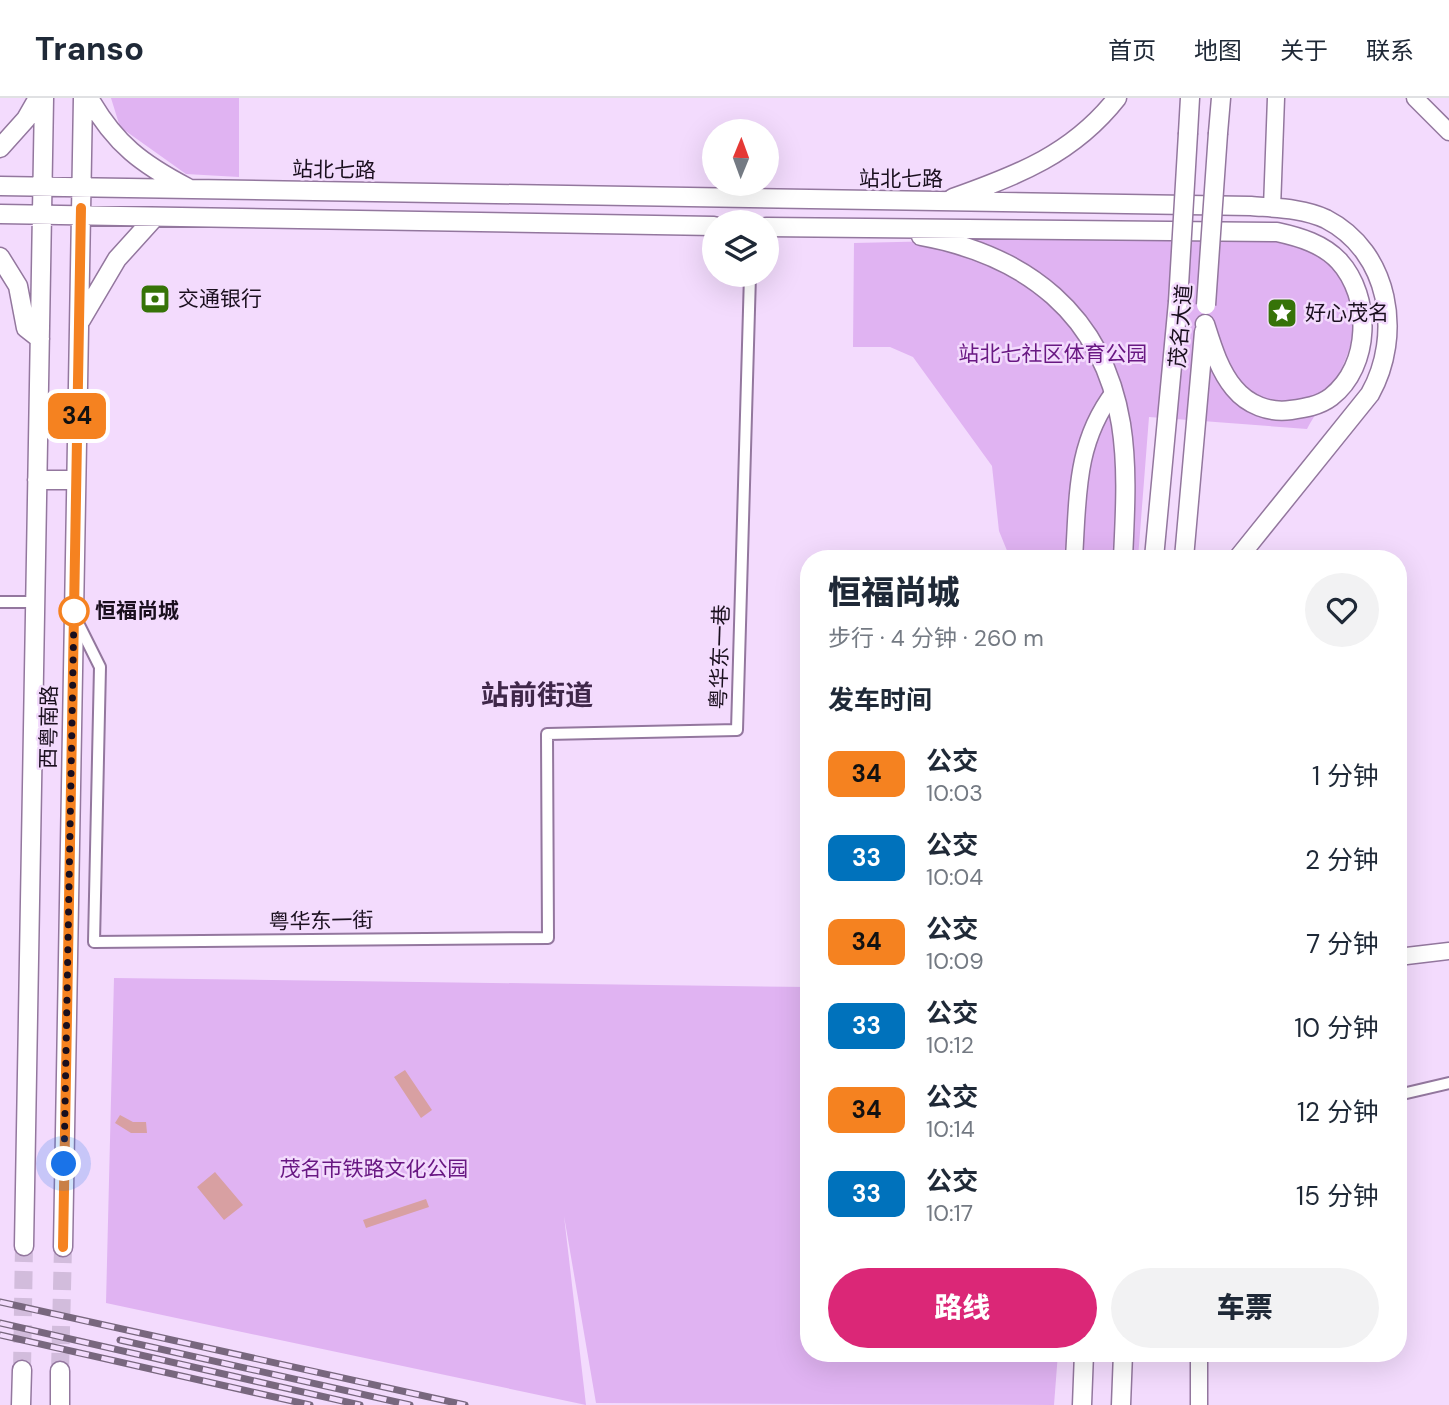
<!DOCTYPE html>
<html lang="zh">
<meta charset="utf-8">
<style>
:root{--surface:#fff;--page:#f2f2f3;--text:#1f2937;--muted:#747a83;--line:#e0e1e3;--accent:#db2777}
body{margin:0;font-family:"DM Sans","Noto Sans SC",sans-serif;background:var(--page);color:var(--text);height:100vh;display:flex;flex-direction:column;font-size:26px;white-space:nowrap}
*{box-sizing:border-box;margin:0}
p{font-size:23px;color:var(--muted)}
.icon{flex:none;width:38px;height:38px;fill:none;stroke:currentColor;stroke-width:2;stroke-linecap:round;stroke-linejoin:round}
.map{position:relative;flex:1;overflow:hidden}
.drawer{position:absolute;left:800px;top:452px;width:607px;height:812px;display:flex;flex-direction:column;background:var(--surface);border-radius:28px;box-shadow:0 7px 28px #0002}
.drawer>*{flex:none}
.badge{padding:0 14px;border-radius:10px;font-size:24px;line-height:46px}
.needle{width:46px;rotate:1deg}
.fabs{position:absolute;left:702px;top:21px;display:grid;gap:14px}
.fabs a{display:grid;place-items:center;width:77px;height:77px;border-radius:50%;background:var(--surface);box-shadow:0 7px 28px #0002;font-size:35px}
.you{position:absolute;width:35px;height:35px;margin:-18px;border:5px solid #fff;border-radius:50%;background:#1a73e8;box-shadow:0 0 0 10px #1a73e833}
.map>.badge{position:absolute;translate:-50% -50%;box-shadow:0 0 0 4px #fff}
h2{padding:0 28px;font-size:26px;line-height:63px}
.round{display:grid;place-items:center;flex:none;width:74px;height:74px;border-radius:37px;background:var(--page)}
.headline{display:flex;align-items:center;justify-content:space-between;height:119px;padding:0 28px}
h1{font-size:33px;font-weight:800;line-height:52px}
.cta{display:flex;gap:14px;margin-top:auto;padding:14px 28px}
.cta a{flex:1;height:80px;border-radius:42px;background:var(--accent);color:#fff;font-size:28px;font-weight:800;line-height:80px;text-align:center}
.cta a+a{background:var(--page);color:var(--text)}
ul{padding:0;list-style:none}
li{display:flex;align-items:center;gap:21px;height:84px;padding:0 28px}
li div{flex:1}
li b{display:block;font-size:26px}
li em{font-style:normal}
li .badge{min-width:77px;font-weight:700;text-align:center}
header{display:flex;align-items:center;gap:42px;box-sizing:border-box;height:98px;padding:0 35px;background:var(--surface);border-bottom:2px solid var(--line)}
header strong{font-size:33px}
nav{display:flex;gap:38px;margin-inline-start:auto;font-size:24px}
.map>svg:first-child{display:block}
.green{fill:#e0b3f2}
.building{fill:#d8a0a2}
.lines{fill:none;stroke-linecap:round;stroke-linejoin:round}
.primary-tunnel{stroke:#d2bcdc;stroke-width:18;stroke-dasharray:18 9;stroke-linecap:butt}
.street-casing{stroke:#93779e;stroke-width:14}
.secondary-casing{stroke:#93779e;stroke-width:19}
.primary-casing{stroke:#93779e;stroke-width:21}
.street{stroke:#fff;stroke-width:10}
.secondary{stroke:#fff;stroke-width:16}
.primary{stroke:#fff;stroke-width:18}
.rail-casing{stroke:#78677e;stroke-width:7}
.rail{stroke:#f3dbfd;stroke-width:4.5;stroke-dasharray:13;stroke-linecap:butt}
.primary-bridge-casing{stroke:#93779e;stroke-width:21;stroke-linecap:butt}
.primary-bridge{stroke:#fff;stroke-width:18}
.line-casing{stroke:#fff;stroke-width:16}
.line{stroke:#f58220;stroke-width:10}
.walk{stroke:#1a0f1e;stroke-width:7;stroke-dasharray:0 12.6}
.stop-dot{fill:#fff;stroke:#f58220;stroke-width:3.5}
.labels{text-anchor:middle;dominant-baseline:central;stroke-width:5;stroke-linejoin:round;paint-order:stroke}
.street-label{font-size:21px;fill:#1a0f1e;stroke:#f3dbfd}
.poi-label{font-size:21px;fill:#1a0f1e;stroke:#f3dbfd;text-anchor:start}
.park-label{font-size:21px;fill:#691883;stroke:#f3dbfd}
.stop-label{font-size:21px;font-weight:bold;fill:#1a0f1e;stroke:#f3dbfd;text-anchor:start}
.district-label{font-size:28px;font-weight:bold;fill:#3f2749;stroke:#f3dbfd}
</style>
<header>
<strong>Transo</strong>
<nav><a>首页</a><a>地图</a><a>关于</a><a>联系</a></nav>
</header>
<div class="map">
<svg width="1449" height="1307" viewBox="0 0 1449 1307">
<rect width="100%" height="100%" fill="#f3dbfd"/>
<path class="green" d="M111 0H239V79L186 76 120 29Z
M1158 138C1229 142 1370 125 1353 235 1348 269 1323 302 1307 331L1149 319 1138 460H1010L999 433 992 368 913 259 890 249H853L854 145Z
M114 880 808 889V1255H1058L1054 1307 596 1305 564 1118 586 1307 106 1205Z"/>
<path class="building" d="M405 972 432 1012 421 1020 394 979Z
M120 1017 133 1024H146L147 1035H131L115 1025Z
M215 1074 243 1107 224 1122 197 1089Z
M426 1101 429 1109 366 1130 363 1122Z"/>
<g class="lines">
<path class="primary-tunnel" d="M22 1272 24 1148
M60 1273 63 1149"/>
<g class="street-casing">
<path id="street" d="M0 504H35
M77 523 100 569 94 844 548 840 547 636 737 632 750 177
M1398 997 1449 985"/>
</g>
<g class="secondary-casing">
<path id="secondary" d="M1415 0 1449 34
M1272 110 1276 0
M1074 460C1078 399 1075 345 1114 294
M1398 859 1449 853
M1199 1255V1307"/>
</g>
<g class="primary-casing">
<path id="primary" d="M89 0C115 46 142 66 188 90
M1188 35 1190 0
M1218 35 1221 0
M0 50 26 21 38 0
M0 88 1251 108C1275 110 1303 110 1326 121 1390 154 1403 237 1370 296L1238 460
M953 100C1018 77 1073 56 1117 0
M0 116 714 128
M766 129 1277 134C1300 139 1323 146 1339 163 1372 199 1371 268 1331 299 1319 308 1305 310 1291 312 1269 315 1248 307 1234 290 1219 272 1212 248 1205 226
M921 138C1026 157 1103 216 1121 326 1128 370 1125 416 1123 460
M0 159 18 188 26 230 40 241
M81 222 117 161 155 119
M37 382H76
M1154 460 1178 204
M1184 460 1204 234
M24 1148 44 0
M63 1149 83 0
M21 1307 22 1272
M60 1307V1273
M1082 1307 1084 1255
M1121 1307 1123 1255"/>
</g>
<use href="#street" class="street"/>
<use href="#secondary" class="secondary"/>
<use href="#primary" class="primary"/>
<g class="rail-casing">
<path id="rail" d="M0 1204 465 1307
M0 1225 360 1307
M0 1237 310 1307
M120 1242 410 1307"/>
</g>
<use href="#rail" class="rail"/>
<g class="primary-bridge-casing">
<path id="primary-bridge" d="M1178 204 1188 35
M1206 207 1218 35"/>
</g>
<use href="#primary-bridge" class="primary-bridge"/>
</g>
<g class="lines">
<g class="line-casing">
<path id="line" d="M63 1149 81 110"/>
</g>
<use href="#line" class="line"/>
<path class="walk" d="M64 1066 74 513"/>
</g>
<defs>
<g id="bank-square" transform="scale(1.575)"><rect x="-9" y="-9" width="18" height="18" rx="4" fill="#367308" stroke="#f3dbfd"/><path d="M-6-4H6V4H-6ZM0-2.3a2.3 2.3 0 1 0 0 4.6a2.3 2.3 0 1 0 0-4.6Z" fill="#fff"/></g>
<g id="sight-square" transform="scale(1.575)"><rect x="-9" y="-9" width="18" height="18" rx="4" fill="#367308" stroke="#f3dbfd"/><path d="M0-6L1.8-2.2L6-1.7L2.9 1.2L3.7 5.4L0 3.3L-3.7 5.4L-2.9 1.2L-6-1.7L-1.8-2.2Z" fill="#fff"/></g>
</defs>
<g fill-rule="evenodd">
<use href="#bank-square" x="155" y="201"/>
<use href="#sight-square" x="1282" y="215"/>
</g>
<circle class="stop-dot" cx="74" cy="513" r="14"/>
<g class="labels">
<g class="street-label">
<text transform="translate(334 72) rotate(1)">站北七路</text>
<text x="901" y="81">站北七路</text>
<text transform="translate(1181 228) rotate(-85)">茂名大道</text>
<text transform="translate(720 559) rotate(-88)">粤华东一巷</text>
<text transform="translate(49 629) rotate(-89)">西粤南路</text>
<text transform="translate(321 823) rotate(-1)">粤华东一街</text>
</g>
<g class="poi-label">
<text x="178" y="201">交通银行</text>
<text x="1305" y="215">好心茂名</text>
</g>
<g class="park-label">
<text x="1053" y="256">站北七社区体育公园</text>
<text x="374" y="1071">茂名市铁路文化公园</text>
</g>
<g class="stop-label">
<text x="95" y="513">恒福尚城</text>
</g>
<g class="district-label">
<text x="537" y="597">站前街道</text>
</g>
</g>
</svg>
<div class="fabs">
<a><svg class="needle" viewBox="-14 -14 28 28"><path d="M0-13l5 13h-10z" fill="#e53935"/><path d="M0 13l5-13h-10z" fill="#747a83"/></svg></a>
<a><svg class="icon" aria-label="layers" viewBox="0 0 24 24"><path d="M12 4l9 5-9 5-9-5zM3 14l9 5 9-5"/></svg></a>
</div>
<div class="you" style="left:64px;top:1066px"></div>
<b class="badge" style="left:77px;top:318px;background:#f58220;color:#111">34</b>
<section class="drawer">
<div class="headline"><div><h1>恒福尚城</h1><p>步行 · 4 分钟 · 260 m</p></div><a class="round"><svg class="icon" aria-label="heart" viewBox="0 0 24 24"><path d="M12 20l-8-8c-3-5 5-10 8-4 3-6 11-1 8 4z"/></svg></a></div>
<h2>发车时间</h2>
<ul>
<li><span class="badge" style="background:#f58220;color:#111">34</span><div><b>公交</b><p>10:03</p></div><em>1 分钟</em></li>
<li><span class="badge" style="background:#0072bc;color:#fff">33</span><div><b>公交</b><p>10:04</p></div><em>2 分钟</em></li>
<li><span class="badge" style="background:#f58220;color:#111">34</span><div><b>公交</b><p>10:09</p></div><em>7 分钟</em></li>
<li><span class="badge" style="background:#0072bc;color:#fff">33</span><div><b>公交</b><p>10:12</p></div><em>10 分钟</em></li>
<li><span class="badge" style="background:#f58220;color:#111">34</span><div><b>公交</b><p>10:14</p></div><em>12 分钟</em></li>
<li><span class="badge" style="background:#0072bc;color:#fff">33</span><div><b>公交</b><p>10:17</p></div><em>15 分钟</em></li>
</ul>
<div class="cta"><a>路线</a><a>车票</a></div>
</section>
</div>
